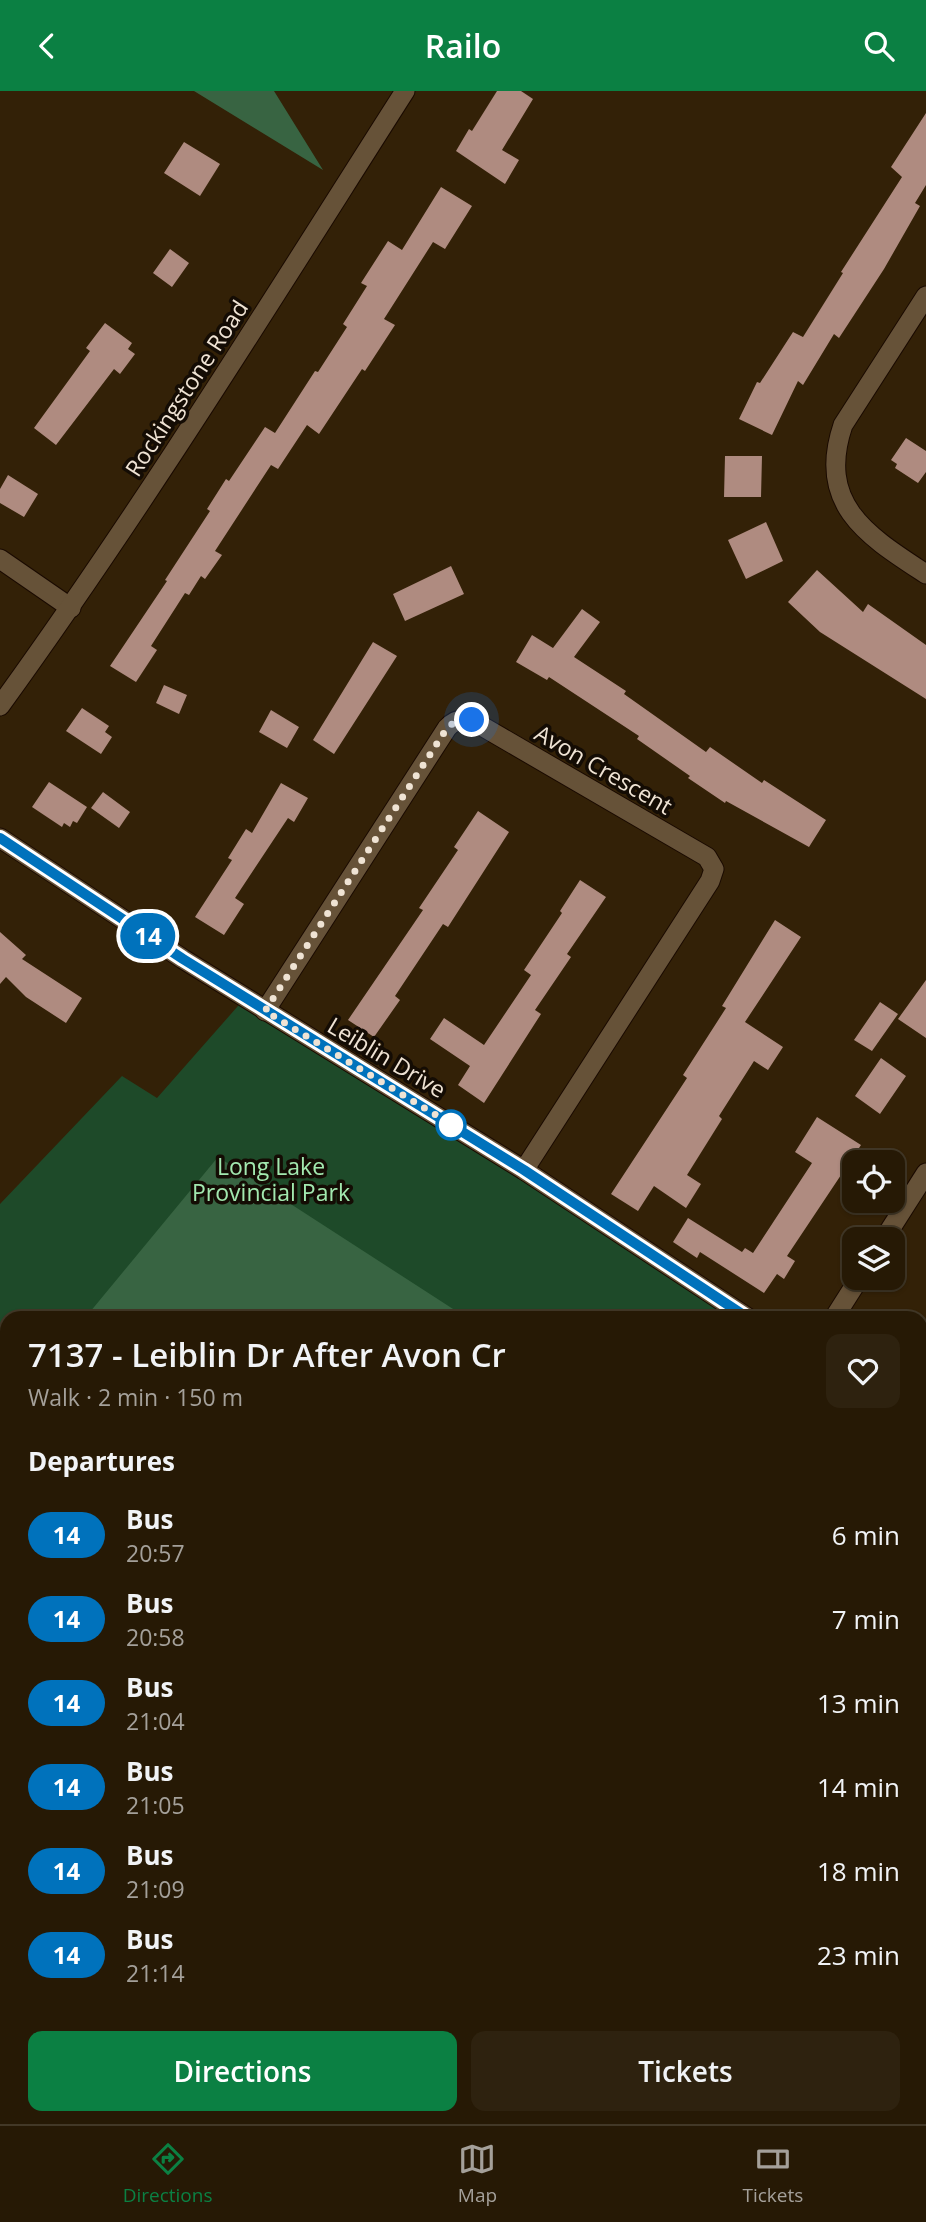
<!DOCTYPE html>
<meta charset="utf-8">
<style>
:root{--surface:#261905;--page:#2e220f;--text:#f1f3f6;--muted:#a4a09a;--line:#423827;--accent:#0b8043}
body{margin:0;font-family:"Open Sans",sans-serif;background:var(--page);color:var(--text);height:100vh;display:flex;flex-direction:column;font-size:26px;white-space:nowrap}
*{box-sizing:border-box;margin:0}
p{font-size:23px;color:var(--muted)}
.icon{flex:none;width:38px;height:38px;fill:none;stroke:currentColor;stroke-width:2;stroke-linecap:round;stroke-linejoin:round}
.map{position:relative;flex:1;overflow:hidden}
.side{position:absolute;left:0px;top:1220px;width:928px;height:814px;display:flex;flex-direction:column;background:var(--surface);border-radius:21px 21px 0 0;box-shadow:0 2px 5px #0004,0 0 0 2px var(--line)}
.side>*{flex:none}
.badge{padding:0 14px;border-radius:23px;font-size:24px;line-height:46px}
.controls{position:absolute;left:842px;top:1059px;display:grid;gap:14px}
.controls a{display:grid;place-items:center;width:63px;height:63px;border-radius:14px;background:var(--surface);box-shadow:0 2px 5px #0004,0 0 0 2px var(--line);font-size:35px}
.you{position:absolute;width:35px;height:35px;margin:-18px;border:5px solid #fff;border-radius:50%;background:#1a73e8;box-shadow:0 0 0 10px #1a73e833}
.map>.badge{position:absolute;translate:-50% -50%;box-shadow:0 0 0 4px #fff}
h2{padding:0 28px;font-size:26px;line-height:63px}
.round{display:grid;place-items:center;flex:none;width:74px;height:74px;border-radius:14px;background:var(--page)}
.overview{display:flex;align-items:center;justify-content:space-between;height:119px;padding:0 28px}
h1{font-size:33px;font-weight:600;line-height:52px}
.button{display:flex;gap:14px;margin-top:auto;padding:14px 28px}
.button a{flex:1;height:80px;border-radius:14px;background:var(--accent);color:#fff;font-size:28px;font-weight:600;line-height:80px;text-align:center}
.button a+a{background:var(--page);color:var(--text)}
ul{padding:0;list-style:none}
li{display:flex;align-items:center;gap:21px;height:84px;padding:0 28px}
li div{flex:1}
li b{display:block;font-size:26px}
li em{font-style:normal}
li .badge{min-width:77px;font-weight:700;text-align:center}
header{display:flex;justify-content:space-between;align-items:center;height:91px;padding:0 28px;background:var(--accent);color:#fff;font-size:32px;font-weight:600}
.tab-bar{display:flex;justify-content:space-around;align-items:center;height:98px;border-top:2px solid var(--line);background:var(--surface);font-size:19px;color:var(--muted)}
.tab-bar a{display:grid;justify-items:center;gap:4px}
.tab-bar .on{color:var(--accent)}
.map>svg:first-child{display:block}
.green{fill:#1e4a29}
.forest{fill:#386442}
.building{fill:#af8b80}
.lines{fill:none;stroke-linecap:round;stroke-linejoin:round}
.minor-casing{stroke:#1a0a00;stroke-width:21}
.tertiary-casing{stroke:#1a0a00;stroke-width:21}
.minor{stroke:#665238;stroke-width:19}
.tertiary{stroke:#665238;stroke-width:19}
.line-casing{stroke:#fff;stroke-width:16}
.line{stroke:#0072bc;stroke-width:10}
.walk{stroke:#efe3d4;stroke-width:7;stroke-dasharray:0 12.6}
.stop-dot{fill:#fff;stroke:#0072bc;stroke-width:3.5}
.labels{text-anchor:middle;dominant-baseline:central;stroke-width:7;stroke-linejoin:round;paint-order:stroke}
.street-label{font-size:23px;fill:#efe3d4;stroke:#140c04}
.park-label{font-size:23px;fill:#a2e8af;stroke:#140c04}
</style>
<header><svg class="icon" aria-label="back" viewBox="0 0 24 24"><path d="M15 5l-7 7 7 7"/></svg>Railo<svg class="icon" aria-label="search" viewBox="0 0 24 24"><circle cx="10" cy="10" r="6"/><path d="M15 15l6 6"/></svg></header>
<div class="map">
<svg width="926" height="2033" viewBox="0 0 926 2033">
<rect width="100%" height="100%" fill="#332107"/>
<path class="green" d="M245 907 750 1227H7V2026H920L921 1340 926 1343V2033H0V1113L122 985 157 1007Z"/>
<path class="forest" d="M194 0H274L323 79Z
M218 1066 467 1227H85Z
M7 1321V2026H920L921 1519 926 1523V2033H0V1329Z"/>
<path class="building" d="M497 0H521L533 8 502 59 519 69 505 93 456 60 469 38 472 40Z
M926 22V94L915 112 920 115 884 178 839 247 834 243 803 294 798 290 772 344 739 328 757 291 760 292 793 241 803 246 843 182 841 181 902 86 891 76Z
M184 51 220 73 200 105 164 82Z
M441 96 472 115 445 158 433 151 384 228 395 234 365 280 362 278 319 343 307 334 278 378 271 374 215 460 222 464 205 488 201 485 189 504 185 502 151 555 157 559 136 591 110 575 167 490 165 489 210 420 207 418 226 388 229 390 265 336 275 342 315 280 318 281 347 236 343 233 367 195 361 192 388 150 402 159Z
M170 158 189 172 172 196 153 182Z
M105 232 132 252 128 258 135 263 120 283 114 278 56 354 34 337 90 260 86 257Z
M906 347 926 360V381L918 392 895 377 897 373 891 369Z
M725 365H762L761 406H724Z
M8 384 38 403 24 426 0 412V398Z
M766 431 783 470 746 488 728 449Z
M451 475 464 503 405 530 393 503Z
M817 479 863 521 868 513 926 554V608L820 541 788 511Z
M582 518 600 531 574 566 626 600 624 603 706 661 710 656 762 692 764 689 826 729 809 756 726 710 725 712 688 687 690 685 637 648 639 645 549 586 547 589 516 571 532 544 553 557Z
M373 551 397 565 334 663 313 649Z
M164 594 187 604 179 623 156 612Z
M82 617 109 635 105 641 112 646 101 663 66 640Z
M271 619 299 636 287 657 259 641Z
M49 691 87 716 77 732 73 730 70 736 64 732 62 736 32 716Z
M281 692 308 707 294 731 288 727 235 807 244 813 224 844 195 826 232 769 228 767 246 738 252 742Z
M103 701 130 721 119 737 91 717Z
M478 720 509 741 448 836 443 833 395 905 400 909 374 946 348 929 423 819 419 817 458 759 454 756Z
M580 789 606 806 567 863 571 866 535 919 541 923 484 1012 458 994 470 975 430 948 444 927 484 954 531 884 524 879 562 822 560 820Z
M775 829 801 846 745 931 783 956 768 979 754 970 719 1025 722 1028 687 1084 701 1093 686 1117 654 1095 638 1120 611 1103 687 987 683 984 726 917 722 915Z
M0 841 26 864 22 868 82 907 66 932 26 906 6 886 0 893Z
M926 889V947L898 928Z
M880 911 898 923 872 960 854 949Z
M881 967 906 985 880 1023 855 1005Z
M817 1026 861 1054 787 1165 795 1170 784 1188 777 1183 764 1202 700 1161 697 1167 673 1151 688 1127 742 1161 745 1157 753 1162 812 1072 795 1061Z"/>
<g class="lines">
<g class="minor-casing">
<path id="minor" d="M926 205 843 334C816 414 868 445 926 483
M0 468 71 517
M265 920 447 637C457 626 468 627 480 634L707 766 714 778 710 790 524 1079
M884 1148 926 1082
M834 1227 860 1186"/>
</g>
<g class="tertiary-casing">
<path id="tertiary" d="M0 615C144 416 273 207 405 0
M0 747 183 868 524 1079 748 1227
M920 1340 926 1343"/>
</g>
<use href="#minor" class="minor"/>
<use href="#tertiary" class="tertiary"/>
</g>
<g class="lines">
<g class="line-casing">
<path id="line" d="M0 747 183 868 524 1079 748 1227"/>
</g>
<use href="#line" class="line"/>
<path class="walk" d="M451 1034 454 1035 265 920 447 637 457 629H472"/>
</g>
<circle class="stop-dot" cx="451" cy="1034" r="14"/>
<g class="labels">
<g class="street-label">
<text transform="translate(186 297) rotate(-57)">Rockingstone Road</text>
<text transform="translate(604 678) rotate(30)">Avon Crescent</text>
<text transform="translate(387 966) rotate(31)">Leiblin Drive</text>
</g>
<g class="park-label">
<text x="271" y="1075">Long Lake<tspan x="271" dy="26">Provincial Park</tspan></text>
</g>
</g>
</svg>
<div class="controls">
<a><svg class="icon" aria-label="locate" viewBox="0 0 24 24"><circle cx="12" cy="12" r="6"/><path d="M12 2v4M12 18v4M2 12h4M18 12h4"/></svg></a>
<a><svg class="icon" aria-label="layers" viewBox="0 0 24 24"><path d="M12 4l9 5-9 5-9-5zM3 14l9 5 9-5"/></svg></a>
</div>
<div class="you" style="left:472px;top:629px"></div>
<b class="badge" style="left:148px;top:845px;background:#0072bc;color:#fff">14</b>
<section class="side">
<div class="overview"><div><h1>7137 - Leiblin Dr After Avon Cr</h1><p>Walk · 2 min · 150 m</p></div><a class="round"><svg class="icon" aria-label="heart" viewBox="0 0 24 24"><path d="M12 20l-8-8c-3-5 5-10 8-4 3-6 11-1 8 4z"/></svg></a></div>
<h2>Departures</h2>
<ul>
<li><span class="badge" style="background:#0072bc;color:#fff">14</span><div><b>Bus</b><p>20:57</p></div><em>6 min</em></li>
<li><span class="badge" style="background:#0072bc;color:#fff">14</span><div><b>Bus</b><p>20:58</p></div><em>7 min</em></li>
<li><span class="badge" style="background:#0072bc;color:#fff">14</span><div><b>Bus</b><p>21:04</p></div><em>13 min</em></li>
<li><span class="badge" style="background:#0072bc;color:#fff">14</span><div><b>Bus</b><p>21:05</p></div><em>14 min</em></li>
<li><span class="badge" style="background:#0072bc;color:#fff">14</span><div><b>Bus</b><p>21:09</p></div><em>18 min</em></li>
<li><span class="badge" style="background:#0072bc;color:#fff">14</span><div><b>Bus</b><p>21:14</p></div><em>23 min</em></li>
</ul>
<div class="button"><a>Directions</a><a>Tickets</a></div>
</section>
</div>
<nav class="tab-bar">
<a class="on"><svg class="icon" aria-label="directions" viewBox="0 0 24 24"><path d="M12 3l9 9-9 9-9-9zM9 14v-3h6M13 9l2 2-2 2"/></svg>Directions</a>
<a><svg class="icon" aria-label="map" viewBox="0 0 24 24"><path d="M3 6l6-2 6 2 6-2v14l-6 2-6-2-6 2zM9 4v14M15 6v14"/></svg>Map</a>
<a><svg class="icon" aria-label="tickets" viewBox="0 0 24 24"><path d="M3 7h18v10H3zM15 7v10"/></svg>Tickets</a>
</nav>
